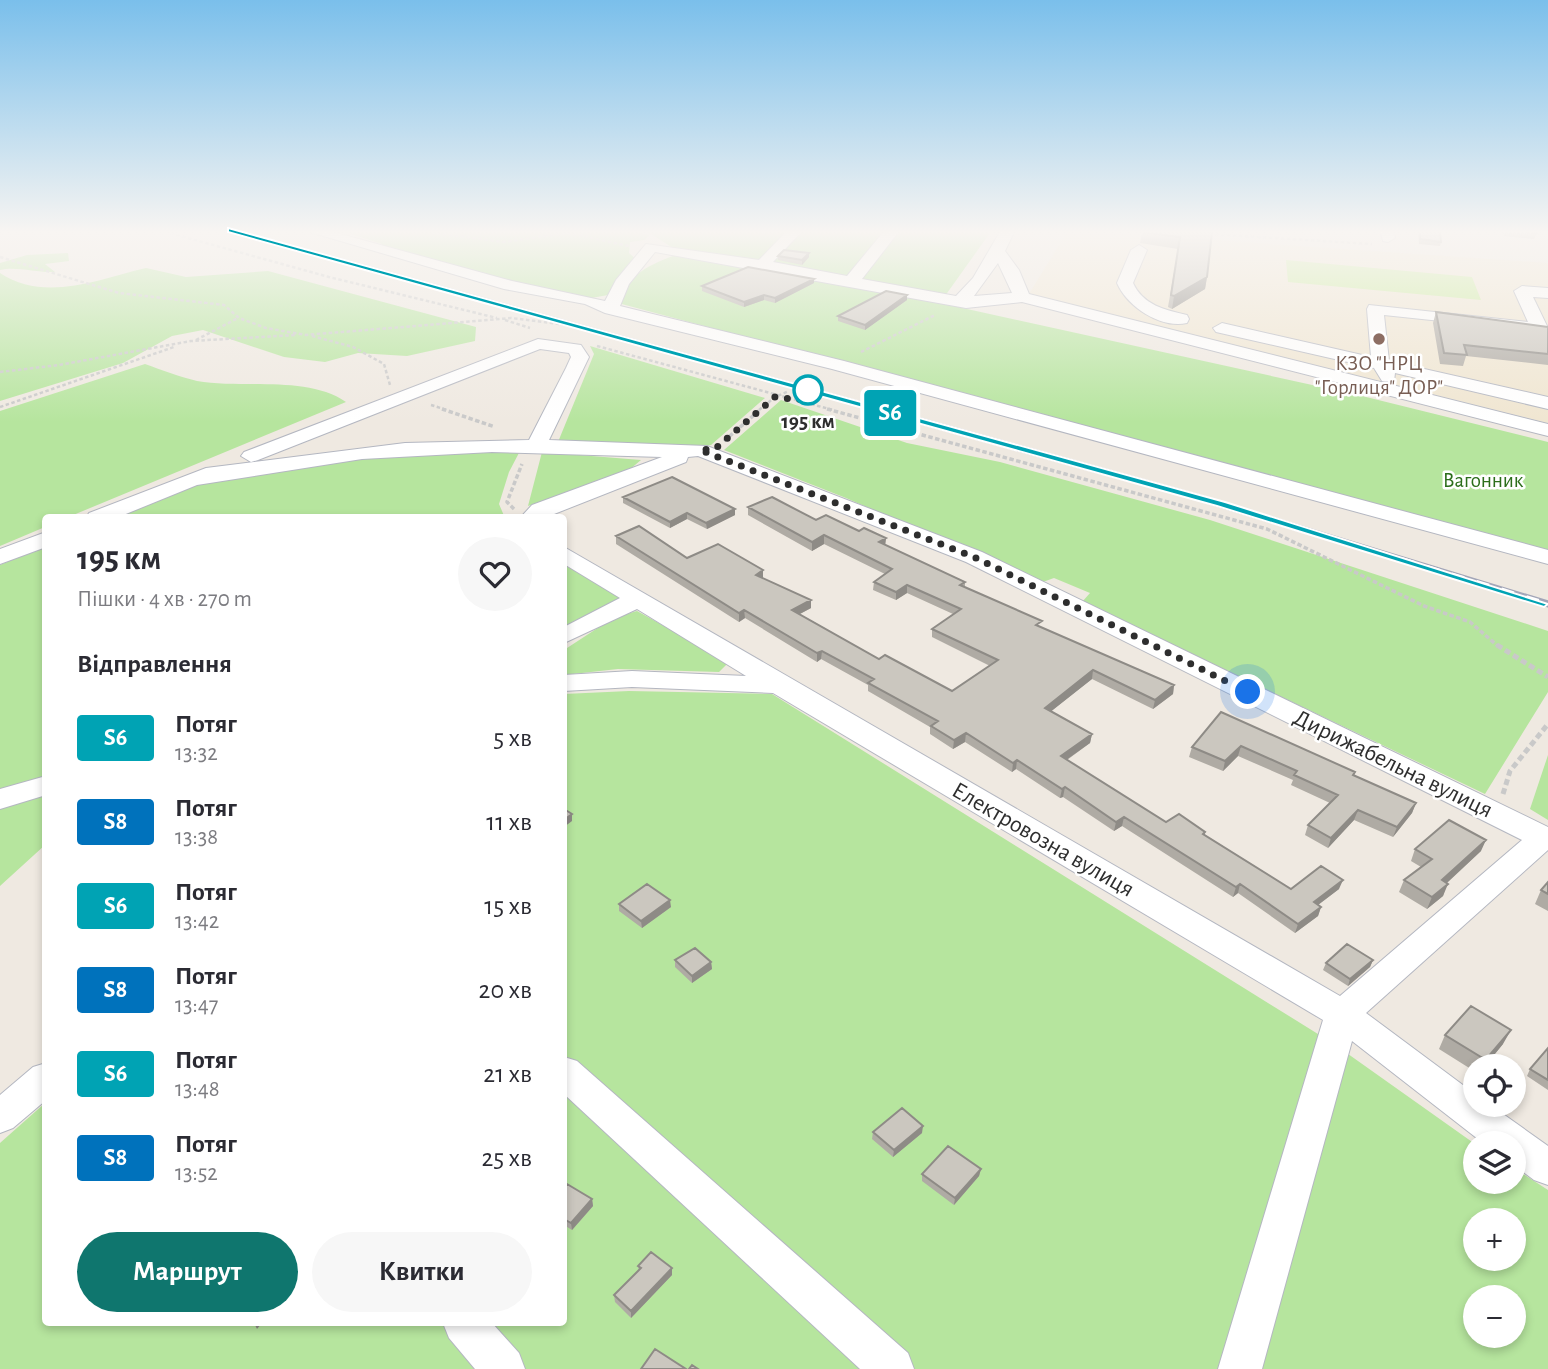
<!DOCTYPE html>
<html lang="uk">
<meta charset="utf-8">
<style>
:root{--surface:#fff;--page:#f7f7f7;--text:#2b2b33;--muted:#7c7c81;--accent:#0f766e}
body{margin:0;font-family:"Alegreya Sans",sans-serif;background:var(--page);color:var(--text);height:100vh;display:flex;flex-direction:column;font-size:26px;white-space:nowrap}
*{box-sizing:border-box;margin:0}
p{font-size:23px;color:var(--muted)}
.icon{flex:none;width:38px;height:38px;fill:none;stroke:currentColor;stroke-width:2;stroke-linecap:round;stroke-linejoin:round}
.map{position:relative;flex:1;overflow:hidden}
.sheet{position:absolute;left:42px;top:514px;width:525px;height:812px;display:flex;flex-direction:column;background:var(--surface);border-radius:7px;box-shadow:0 4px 10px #0003}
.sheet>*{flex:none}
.badge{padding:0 14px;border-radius:5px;font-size:24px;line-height:46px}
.buttons{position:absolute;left:1463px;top:1054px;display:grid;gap:14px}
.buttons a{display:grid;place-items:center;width:63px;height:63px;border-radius:50%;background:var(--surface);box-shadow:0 4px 10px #0003;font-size:35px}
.you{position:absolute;width:35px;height:35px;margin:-18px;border:5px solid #fff;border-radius:50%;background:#1a73e8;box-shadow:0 0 0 10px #1a73e833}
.map>.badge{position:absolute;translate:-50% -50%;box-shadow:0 0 0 4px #fff}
h2{padding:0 35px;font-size:26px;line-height:63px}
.round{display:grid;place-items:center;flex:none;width:74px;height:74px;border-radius:37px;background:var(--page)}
.overview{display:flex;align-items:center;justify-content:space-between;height:119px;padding:0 35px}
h1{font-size:33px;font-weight:700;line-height:52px}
.action{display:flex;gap:14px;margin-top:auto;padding:14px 35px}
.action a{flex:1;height:80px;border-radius:42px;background:var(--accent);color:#fff;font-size:28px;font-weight:700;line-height:80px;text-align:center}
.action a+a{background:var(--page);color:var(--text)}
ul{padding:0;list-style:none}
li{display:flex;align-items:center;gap:21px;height:84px;padding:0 35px}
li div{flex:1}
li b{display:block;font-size:26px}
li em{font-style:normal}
li .badge{min-width:77px;font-weight:700;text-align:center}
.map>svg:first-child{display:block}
.education{fill:#f0e6d1}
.green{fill:#b6e59e;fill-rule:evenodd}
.pitch{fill:#c9ec9a}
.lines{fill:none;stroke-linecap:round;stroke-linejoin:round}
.minor-casing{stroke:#b4b7c1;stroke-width:2}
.path-far2{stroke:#c9c9c9;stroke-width:2.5;stroke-dasharray:3.5 2.5;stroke-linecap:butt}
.path-far1{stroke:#c9c9c9;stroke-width:3.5;stroke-dasharray:4.5 2.5;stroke-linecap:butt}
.path{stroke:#c9c9c9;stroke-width:5;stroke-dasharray:6 3.5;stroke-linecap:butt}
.minor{fill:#fff;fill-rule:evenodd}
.rail-far1-casing{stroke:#a3a6b8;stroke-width:5}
.rail-casing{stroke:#a3a6b8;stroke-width:7}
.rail-far1{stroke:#fff;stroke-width:3.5;stroke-dasharray:10;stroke-linecap:butt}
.rail{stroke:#fff;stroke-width:4.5;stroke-dasharray:13;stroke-linecap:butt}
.wall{fill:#afaba4}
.shaded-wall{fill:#8e8b86}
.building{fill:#cbc7bf;stroke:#8e8b86;stroke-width:2}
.line{fill:#00a3b4;stroke:#fff;stroke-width:2}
.walk{stroke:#2e2e2e;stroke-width:7;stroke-dasharray:0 12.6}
.education-dot{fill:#8d6e63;stroke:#fff;stroke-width:2.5}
.stop-dot{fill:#fff;stroke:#00a3b4;stroke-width:3.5}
.labels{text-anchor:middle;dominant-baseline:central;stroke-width:5;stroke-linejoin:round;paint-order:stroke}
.far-education-label{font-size:21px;fill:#785e54;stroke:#fff}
.far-stop-label{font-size:21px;font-weight:bold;fill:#2e2e2e;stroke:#fff}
.far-park-label{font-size:21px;fill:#2c6e1b;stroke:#fff}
.street-label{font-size:24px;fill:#2e2e2e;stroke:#fff}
</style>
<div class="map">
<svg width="1548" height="1369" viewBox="0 0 1548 1369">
<rect width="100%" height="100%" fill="#efe9e1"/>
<path class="education" d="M1068 230 1548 263V423L1029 294Z"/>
<path class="green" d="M339 230H627L649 235 645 240 630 242 629 253 638 261 617 280 608 295 586 299 382 250V244Z
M632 230H992L940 303 1358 395 1548 442V552L618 303C632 271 649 265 681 253L651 234Z
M68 253 69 261 45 264 55 272C37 273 17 266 0 270V263L27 255Z
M146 268 186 277 268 271 476 327 475 341 407 356 358 353 325 362 284 357 203 330 172 336 123 363 0 401V273C45 303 99 279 146 268Z
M590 346 765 398 711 445 690 448 558 442 594 354Z
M145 364C162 370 180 377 197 381 242 389 307 375 346 402L66 518H46L45 527 0 546V411Z
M781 400 907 443 1000 462 1210 520 1548 631V692L1485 794 1082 602 1090 593 1054 578 1040 583 846 498 724 450Z
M521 449 509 472 499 504 505 518H113L196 483 267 468 436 451Z
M542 452 641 460 629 470 528 506Z
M45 546V781L0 792V565Z
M564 565 624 598 564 627Z
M637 611 729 662 719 672 618 669 564 675V650L613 618Z
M629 691 772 694 1334 1044 1475 1144V1181H1514V1168L1548 1190V1369H0V1143L45 1103 46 1323H564V694ZM1475 1220H1514V1258H1475ZM1475 1297H1514V1335H1475Z
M1548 755V820L1530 809Z
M45 794V845L0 886V805Z"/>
<path class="pitch" d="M1286 260 1472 277 1481 300 1288 282Z"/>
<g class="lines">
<g class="minor-casing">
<path id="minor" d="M303 230H326L512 281 605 301 616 280 646 244 759 260 788 230H803L773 262 847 276 885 230H900L862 279 956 296 973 278 1001 230H1015L1005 251 1019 270 1029 294 1548 424V436L1022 302 966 308 655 252 629 284 620 306 844 361 1548 550V564L832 369 605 313 585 304 504 289ZM998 263 1012 293 974 296Z
M1380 230H1394L1395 238 1388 242 1383 241Z
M1139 245 1147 250 1133 283C1143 305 1165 310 1187 315L1189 319 1187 323C1160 329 1127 306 1117 283L1131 250Z
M1522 286 1548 288V298L1533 297 1548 328 1545 332 1384 315 1389 361 1548 397V409L1395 373 1394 381H1382L1374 368 1216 332 1213 328 1222 323 1371 357 1367 309 1369 305 1528 322 1514 291Z
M538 339 581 345 589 357 549 440 707 446 982 552 1548 827V850L1366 1013 1475 1094V1104H1489L1548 1146V1185L1534 1180 1514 1165V1143H1483L1352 1041 1262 1369H1218L1323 1020 773 693 632 687 564 691V675L632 671 746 676 637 609 564 643V627L620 598 564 564V547L1340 996 1522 840 966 562 698 456 688 457 686 462 544 518H520L532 505 662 457 492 452 362 459 197 485 116 518H86L89 513 206 468 405 443 529 440 566 368 571 357 569 353 540 349 258 460 251 462 241 456 244 452Z
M46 532V547L0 564V549Z
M46 776V795L0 809V789Z
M564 1057 577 1061 908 1353 914 1369H860L564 1094Z
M46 1063V1100L13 1128 0 1133V1095L33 1067Z
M443 1323H492L519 1353 525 1369H475L449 1338Z"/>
</g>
<path class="path-far2" d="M159 230 329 277 497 318
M413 230 504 242 567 233
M555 230 629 246
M1209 234 1372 244
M0 257 119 293 224 305 239 318 266 328 306 335 511 318 576 326
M505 320 530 328
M312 336 353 347 384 364 390 385
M196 340 238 318
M597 346 833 410
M861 352 935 315
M0 372 59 365 191 341 296 335
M431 405 447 410
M0 407 174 347
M759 410 775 397 789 391"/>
<path class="path-far1" d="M442 409 495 427
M827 409 1267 529 1424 606 1470 622 1499 647
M724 441 761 409
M514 509 507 502 522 464"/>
<path class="path" d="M1497 645 1548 677
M1503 794 1510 771 1548 724"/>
<use href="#minor" class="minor"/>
<g class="rail-far1-casing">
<path id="rail-far1" d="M230 230 883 410"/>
</g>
<g class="rail-casing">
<path id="rail" d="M877 409 1200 498 1548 604"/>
</g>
<use href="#rail-far1" class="rail-far1"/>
<use href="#rail" class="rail"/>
</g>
<path class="wall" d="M1143 230H1193L1207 277 1205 289 1172 309 1168 307 1178 249 1140 243Z
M1418 230H1440L1441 242 1440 246 1419 244Z
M1503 230H1536L1537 233 1534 239 1504 236Z
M809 253V257L802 265 778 260V256Z
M814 283 775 303 764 300 744 307 702 291V286Z
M907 295V300L865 330 838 321V316Z
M1436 312 1548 327V365L1466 356 1463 366 1440 364 1433 323Z
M623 497 735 515 707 529 687 519 670 528 623 503Z
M748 507 816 520 886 538 885 545 965 582V587L1041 627 1174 685 1173 694 1153 709 1092 679 1051 711 1092 734 1090 743 1067 760 1166 822 1205 832V835L1291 889H1339L1318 905 1321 907 1318 916 1295 933 1238 893 1233 897 1122 826 1114 831 1063 797 1060 798 1016 769 1012 772 965 742 953 749 930 734V727L868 691V685L821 659 817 662 745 618 739 622 616 544V536L687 558 763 570V578L811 608 800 614 879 659 952 691 990 666 932 637V629L953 614 907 593 896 600 873 590 874 582 885 574 824 544 812 551 748 515Z
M1221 712 1355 772 1354 775 1416 803 1412 813 1393 837 1354 820 1328 848 1305 835 1308 825 1330 803 1291 785 1293 780 1238 756 1223 771 1189 757 1192 747Z
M1415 849 1481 851 1447 883 1443 896 1427 909 1399 892 1404 880 1421 867 1411 861Z
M1548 882V911L1535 904 1541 890Z
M619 904 671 907 642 928 619 911Z
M675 960 711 962 712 969 692 983 675 967Z
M1373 960 1370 967 1348 986 1323 970 1326 963Z
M1445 1035 1503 1044 1485 1066H1475V1071H1474L1439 1049Z
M1548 1048V1090L1527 1076 1530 1069Z
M873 1132 922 1133 893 1157 872 1139Z
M981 1169 979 1176 954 1205 922 1181V1174Z
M564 1188 592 1199 593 1206 572 1230 564 1225Z
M638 1266 672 1268V1275L631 1318 615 1302 614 1295 639 1271Z"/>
<path class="shaded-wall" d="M809 253V257L802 265V260Z
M1207 277 1205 289 1172 309 1174 296Z
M814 279V283L775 303V298Z
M764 295V300L744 307V302Z
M907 295V300L865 330V325Z
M735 509V515L707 529 706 523Z
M687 513V519L670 528V522Z
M824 535V544L812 551V542Z
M886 538 885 546 879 542Z
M763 570V579L756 575Z
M907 585V593L896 600V592Z
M811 600V608L792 618V610Z
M744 610 745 618 739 622V613Z
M822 651 821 659 817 662V653Z
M1093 670 1092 679 1044 717 1045 708Z
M1174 685 1173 694 1153 709 1155 700Z
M966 733 965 742 953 749 954 740Z
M1092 734 1090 743 1059 765 1061 756Z
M1241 746 1238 756 1223 771 1225 761Z
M1017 760 1016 769 1012 772 1013 763Z
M1065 787 1063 797 1060 798 1062 789Z
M1416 803 1412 813 1393 837 1397 827Z
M1358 810 1354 820 1328 848 1331 838Z
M572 814V821L564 827V820Z
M1124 817 1122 826 1114 831 1116 822Z
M1486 840 1481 851 1437 892 1442 880Z
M1343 880 1339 889 1310 911 1314 902Z
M1240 884 1238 893 1233 897 1236 887Z
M1448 884 1443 896 1427 909 1432 897Z
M670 900 671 907 642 928 641 921Z
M1321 907 1318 916 1295 933 1298 924Z
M1373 960 1370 967 1348 986 1350 979Z
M711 962 712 969 692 983V976Z
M1511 1030 1503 1044 1485 1066H1484L1488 1057Z
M923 1126 922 1133 893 1157 894 1150Z
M981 1169 979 1176 954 1205 955 1198Z
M592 1199 593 1206 572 1230 571 1223Z
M672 1268V1275L631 1318V1311Z
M254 1323H262L257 1329Z"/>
<path class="building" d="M1143 230H1193L1212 232 1207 277 1174 296 1171 295 1180 237 1142 232Z
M1420 230H1440L1441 242 1420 239Z
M1512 230H1536L1537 233Z
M784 250 809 253 802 260 778 256Z
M748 267 814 279 775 298 764 295 744 302 702 286Z
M886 291 907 295 865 325 838 316Z
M1436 312 1548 327V354L1464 345 1467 355 1444 353Z
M672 477 735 509 706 523 687 513 670 522 623 497Z
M772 497 816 520 826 515 859 531 864 528 886 538 879 542 965 582 960 585 1042 621 1036 625 1174 685 1155 700 1093 670 1045 708 1092 734 1061 756 1166 822 1179 814 1205 832 1203 834 1291 889 1321 866 1343 880 1314 902 1321 907 1298 924 1240 884 1236 887 1124 817 1116 822 1065 787 1062 789 1017 760 1013 763 966 733 954 740 931 726 938 721 868 683 874 679 822 651 817 653 744 610 739 613 616 536 639 526 687 558 718 544 763 570 756 575 811 600 792 610 879 659 885 655 952 691 998 660 932 629 961 609 907 585 896 592 874 582 892 569 824 535 812 542 748 507Z
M1221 712 1355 772 1353 775 1416 803 1397 827 1358 810 1331 838 1308 825 1338 795 1294 775 1297 771 1241 746 1225 761 1192 747Z
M564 809 572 814 564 820Z
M1449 820 1486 840 1442 880 1448 884 1432 897 1404 880 1432 859 1415 849Z
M1548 882V894L1541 890Z
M647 884 670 900 641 921 619 904Z
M1347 944 1373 960 1350 979 1326 963Z
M695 948 711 962 692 976 675 960Z
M1471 1006 1511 1030 1488 1057H1481L1445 1035Z
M1548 1048V1080L1530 1069Z
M902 1108 923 1126 894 1150 873 1132Z
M948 1146 981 1169 955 1198 922 1174Z
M567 1184 592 1199 571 1223 564 1219V1188Z
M651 1252 672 1268 631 1311 614 1295 641 1268 638 1266Z
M655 1349 686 1369H641Z
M692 1365 698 1369H689Z"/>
<linearGradient id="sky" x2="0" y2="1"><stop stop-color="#7abfeb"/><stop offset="0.55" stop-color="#f8f5f2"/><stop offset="1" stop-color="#f8f5f2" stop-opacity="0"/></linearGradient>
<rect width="1548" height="422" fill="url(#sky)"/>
<path class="line" d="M228 228 1225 502 1548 604 1544 607 1217 506 228 232Z"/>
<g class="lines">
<path class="walk" d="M808 390 799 400 775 397 715 449 700 450 974 557 1248 692"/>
</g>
<circle class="education-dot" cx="1379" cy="339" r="7"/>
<circle class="stop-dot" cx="808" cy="390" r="14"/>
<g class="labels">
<g class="far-education-label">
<text x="1379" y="363">КЗО "НРЦ<tspan x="1379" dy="24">"Горлиця" ДОР"</tspan></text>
</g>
<g class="far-stop-label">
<text x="808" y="421">195 км</text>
</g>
<g class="far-park-label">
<text x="1483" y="480">Вагонник</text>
</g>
<g class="street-label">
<text transform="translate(1393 764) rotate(26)">Дирижабельна вулиця</text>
<text transform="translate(1043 840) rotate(30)">Електровозна вулиця</text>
</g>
</g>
</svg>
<div class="buttons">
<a><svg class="icon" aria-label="locate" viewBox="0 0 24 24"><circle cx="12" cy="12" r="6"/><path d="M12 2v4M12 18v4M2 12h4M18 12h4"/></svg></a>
<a><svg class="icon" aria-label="layers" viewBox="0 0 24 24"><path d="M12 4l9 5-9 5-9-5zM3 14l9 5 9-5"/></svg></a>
<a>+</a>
<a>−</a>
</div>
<div class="you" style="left:1248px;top:692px"></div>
<b class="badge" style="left:890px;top:413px;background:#00a3b4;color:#fff">S6</b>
<section class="sheet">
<div class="overview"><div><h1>195 км</h1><p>Пішки · 4 хв · 270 m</p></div><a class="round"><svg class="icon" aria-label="heart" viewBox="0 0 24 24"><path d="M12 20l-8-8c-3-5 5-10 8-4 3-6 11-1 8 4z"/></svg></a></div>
<h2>Відправлення</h2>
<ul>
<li><span class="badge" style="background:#00a3b4;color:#fff">S6</span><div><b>Потяг</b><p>13:32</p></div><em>5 хв</em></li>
<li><span class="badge" style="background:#0072bc;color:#fff">S8</span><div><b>Потяг</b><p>13:38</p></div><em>11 хв</em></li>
<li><span class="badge" style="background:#00a3b4;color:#fff">S6</span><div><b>Потяг</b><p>13:42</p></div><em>15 хв</em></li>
<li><span class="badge" style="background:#0072bc;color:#fff">S8</span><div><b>Потяг</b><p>13:47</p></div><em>20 хв</em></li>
<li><span class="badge" style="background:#00a3b4;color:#fff">S6</span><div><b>Потяг</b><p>13:48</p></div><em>21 хв</em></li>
<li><span class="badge" style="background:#0072bc;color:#fff">S8</span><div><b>Потяг</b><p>13:52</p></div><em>25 хв</em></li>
</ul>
<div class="action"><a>Маршрут</a><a>Квитки</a></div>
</section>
</div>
